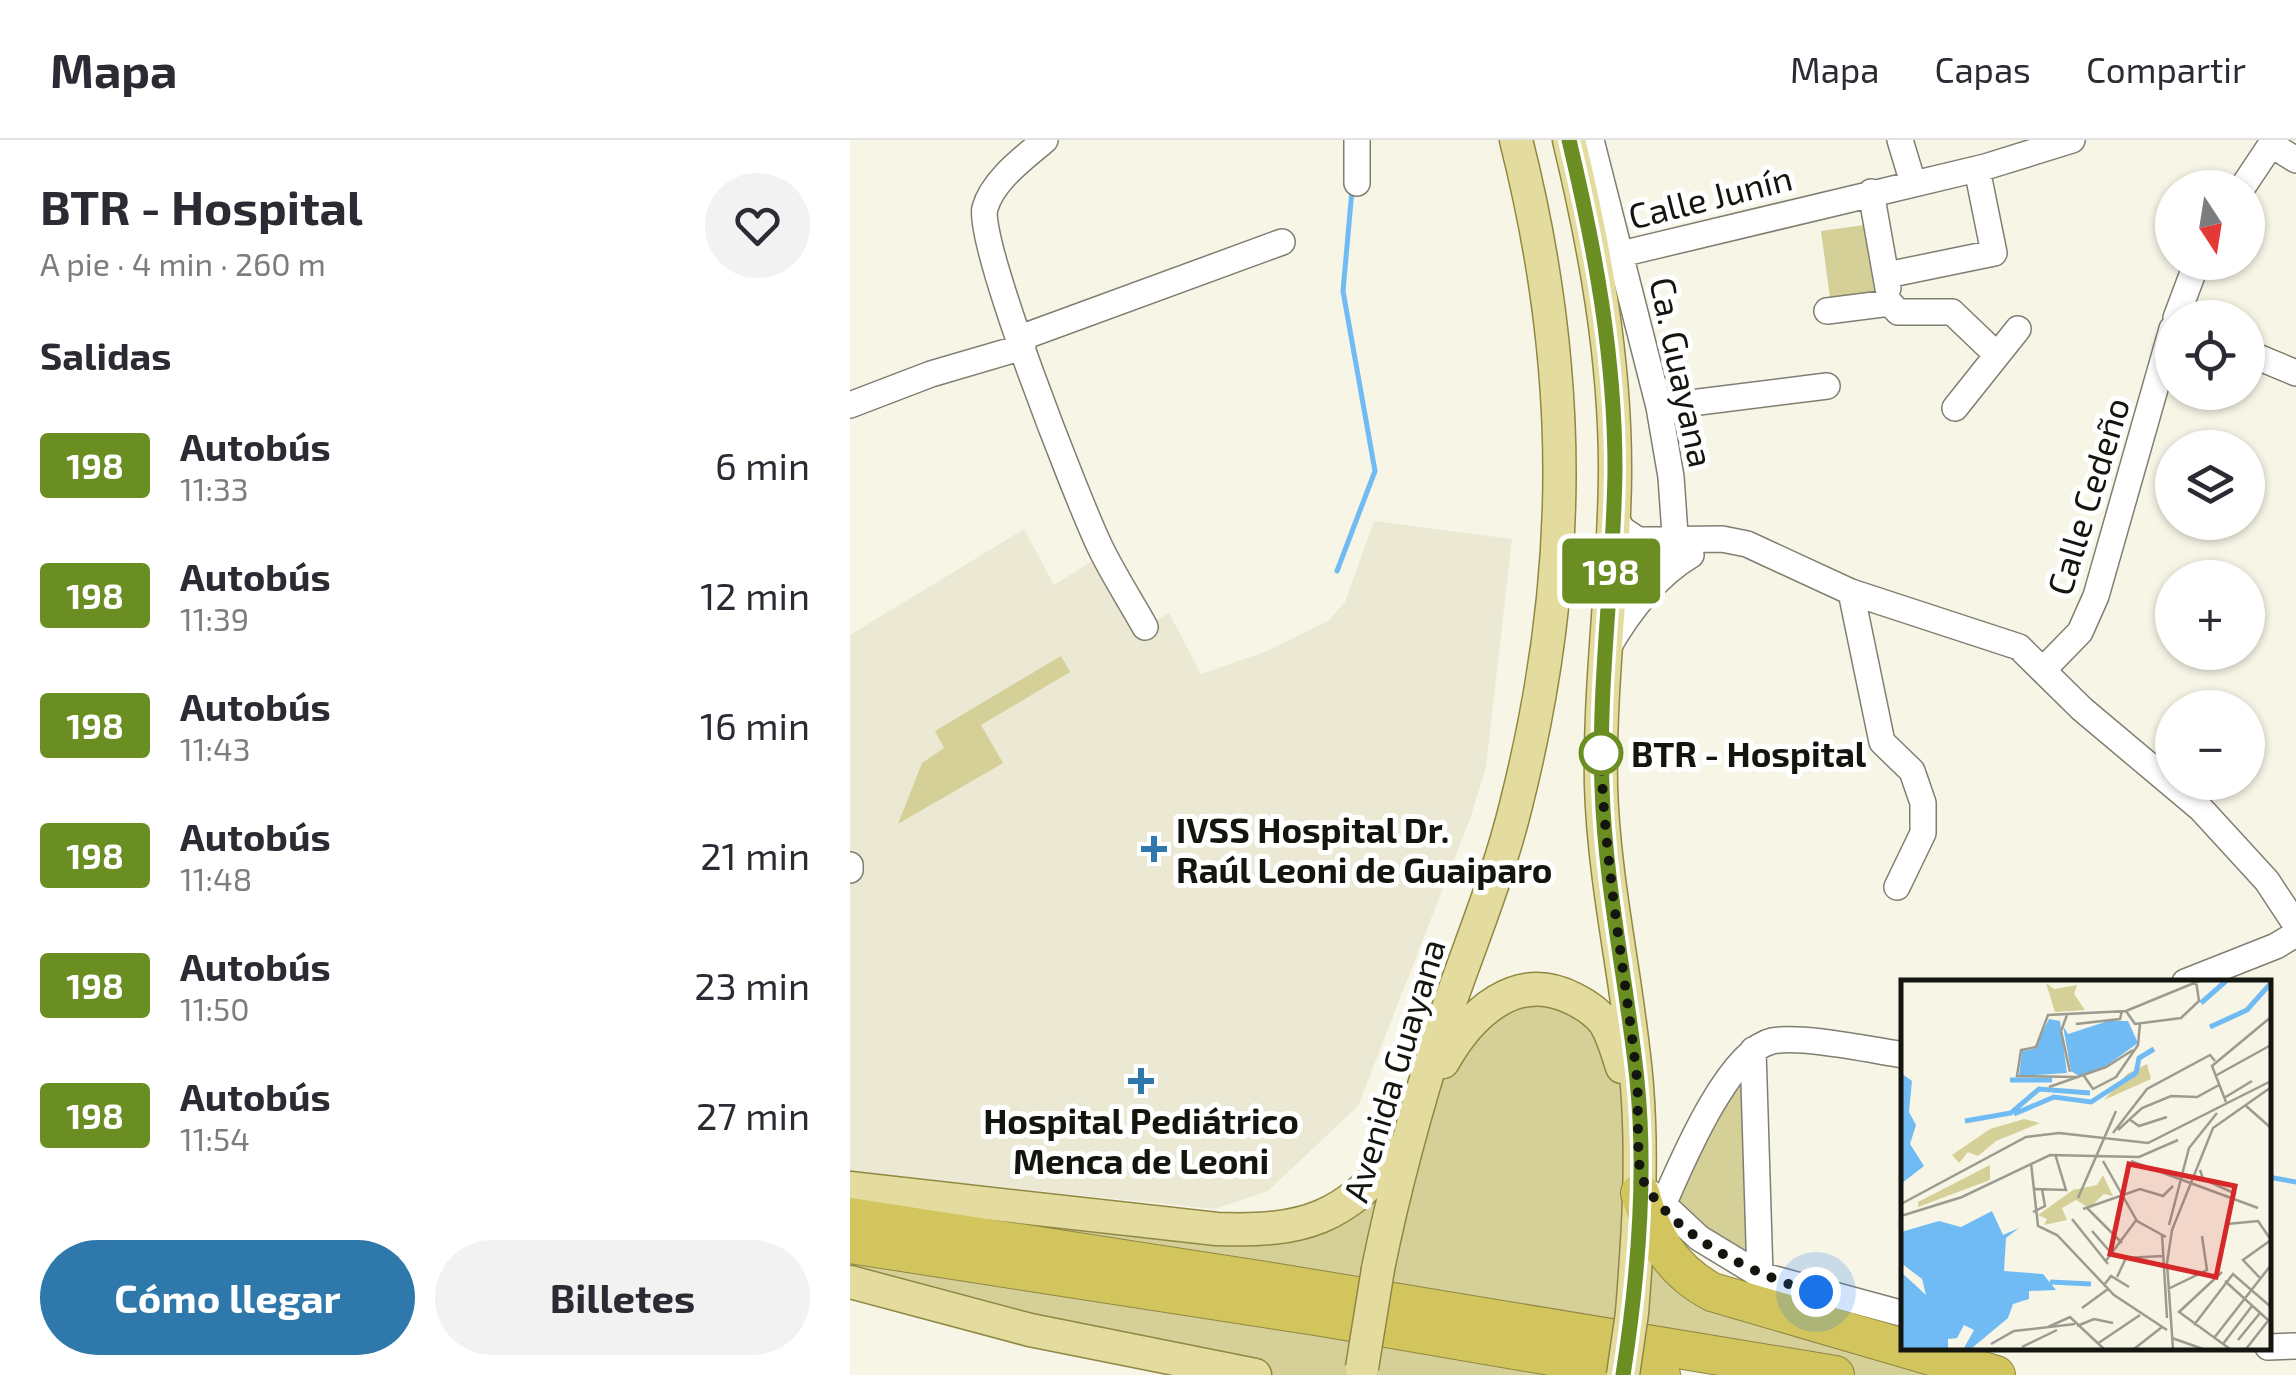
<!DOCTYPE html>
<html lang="es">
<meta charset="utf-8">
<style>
:root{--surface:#fff;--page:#f2f2f3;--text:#2b2b33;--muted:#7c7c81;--line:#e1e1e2;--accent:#2e78ac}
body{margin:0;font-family:"Exo 2",sans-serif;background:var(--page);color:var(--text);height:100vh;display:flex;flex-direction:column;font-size:38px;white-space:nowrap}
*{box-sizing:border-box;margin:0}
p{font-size:32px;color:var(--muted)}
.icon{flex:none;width:55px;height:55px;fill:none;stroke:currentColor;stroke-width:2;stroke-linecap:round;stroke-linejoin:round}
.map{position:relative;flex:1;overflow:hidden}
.drawer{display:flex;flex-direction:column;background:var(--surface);width:850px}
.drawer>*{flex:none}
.badge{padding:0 20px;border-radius:8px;font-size:35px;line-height:65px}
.needle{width:65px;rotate:168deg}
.fabs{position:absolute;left:1305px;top:30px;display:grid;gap:20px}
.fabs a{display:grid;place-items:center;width:110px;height:110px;border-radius:50%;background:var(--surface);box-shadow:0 2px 8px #0004;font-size:50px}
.you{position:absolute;width:50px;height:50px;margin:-25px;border:8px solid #fff;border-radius:50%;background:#1a73e8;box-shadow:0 0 0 15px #1a73e833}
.map>.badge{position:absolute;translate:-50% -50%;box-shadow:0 0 0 5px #fff}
h2{padding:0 40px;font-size:38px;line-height:90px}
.round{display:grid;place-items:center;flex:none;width:105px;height:105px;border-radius:52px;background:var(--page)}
.head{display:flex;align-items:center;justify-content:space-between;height:170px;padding:0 40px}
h1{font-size:48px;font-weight:700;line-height:75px}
.action{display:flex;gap:20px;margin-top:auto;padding:20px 40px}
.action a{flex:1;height:115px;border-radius:60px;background:var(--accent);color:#fff;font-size:40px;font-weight:700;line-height:115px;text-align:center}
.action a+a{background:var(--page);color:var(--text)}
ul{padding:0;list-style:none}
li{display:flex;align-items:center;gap:30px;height:130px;padding:0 40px}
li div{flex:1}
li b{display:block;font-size:38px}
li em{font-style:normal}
li .badge{min-width:110px;font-weight:700;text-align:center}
header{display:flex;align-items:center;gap:60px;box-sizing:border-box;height:140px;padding:0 50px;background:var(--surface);border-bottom:2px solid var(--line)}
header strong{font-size:48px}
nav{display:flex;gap:55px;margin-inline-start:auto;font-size:35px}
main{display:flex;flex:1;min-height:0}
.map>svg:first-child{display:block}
.built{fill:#ebe9d3}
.green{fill:#d5cf98}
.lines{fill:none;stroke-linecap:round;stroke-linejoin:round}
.stream{stroke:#71bbf4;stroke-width:5}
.minor-casing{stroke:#807e71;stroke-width:28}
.major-casing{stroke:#908742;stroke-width:35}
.highway-casing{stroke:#908742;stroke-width:40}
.minor{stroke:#fff;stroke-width:25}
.major{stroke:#e4dc9e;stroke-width:32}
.highway{stroke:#d2c55d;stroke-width:38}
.major-bridge-casing{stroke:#908742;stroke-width:35;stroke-linecap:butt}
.major-bridge{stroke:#e4dc9e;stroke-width:32}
.line-casing{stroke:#fff;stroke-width:22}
.line{stroke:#6b8e23;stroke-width:15}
.walk{stroke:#151510;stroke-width:10;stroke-dasharray:0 18}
.stop-dot{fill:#fff;stroke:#6b8e23;stroke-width:5}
.poi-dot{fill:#2e78ac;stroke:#fff;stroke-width:4}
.labels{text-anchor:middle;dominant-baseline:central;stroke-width:10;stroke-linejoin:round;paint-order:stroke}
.street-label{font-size:35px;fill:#151510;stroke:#fff}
.stop-label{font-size:35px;font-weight:bold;fill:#151510;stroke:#fff;text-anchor:start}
.poi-label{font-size:35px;font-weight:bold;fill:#151510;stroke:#fff;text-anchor:start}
.inset-river{fill:none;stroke:#71bbf4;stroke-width:5}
.inset-road{fill:none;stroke:#9c9b90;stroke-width:2.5}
.view{fill:#d62828;fill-opacity:0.15;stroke:#d62828;stroke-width:5}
.inset-edge{fill:none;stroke:#151510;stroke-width:5}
</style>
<header>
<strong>Mapa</strong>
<nav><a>Mapa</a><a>Capas</a><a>Compartir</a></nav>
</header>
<main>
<section class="drawer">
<div class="head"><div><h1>BTR - Hospital</h1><p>A pie · 4 min · 260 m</p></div><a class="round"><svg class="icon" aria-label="heart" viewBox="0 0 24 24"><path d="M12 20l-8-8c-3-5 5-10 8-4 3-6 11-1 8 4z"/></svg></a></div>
<h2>Salidas</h2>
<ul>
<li><span class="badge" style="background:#6b8e23;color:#fff">198</span><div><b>Autobús</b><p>11:33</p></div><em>6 min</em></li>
<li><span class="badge" style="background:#6b8e23;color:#fff">198</span><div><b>Autobús</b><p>11:39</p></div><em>12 min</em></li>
<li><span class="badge" style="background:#6b8e23;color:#fff">198</span><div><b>Autobús</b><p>11:43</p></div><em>16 min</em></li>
<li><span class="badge" style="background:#6b8e23;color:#fff">198</span><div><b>Autobús</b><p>11:48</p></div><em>21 min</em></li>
<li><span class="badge" style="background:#6b8e23;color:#fff">198</span><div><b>Autobús</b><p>11:50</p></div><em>23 min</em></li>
<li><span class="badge" style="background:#6b8e23;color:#fff">198</span><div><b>Autobús</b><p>11:54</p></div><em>27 min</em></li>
</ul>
<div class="action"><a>Cómo llegar</a><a>Billetes</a></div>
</section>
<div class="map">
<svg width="1446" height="1235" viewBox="0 0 1446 1235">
<rect width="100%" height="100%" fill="#f6f5e6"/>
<path class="built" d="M524 381 662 399 636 627 620 679 508 966 418 1051 365 1069 0 1032V495L174 389 204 445 254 414 296 487 319 473 351 534 417 511 478 481 495 462Z"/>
<path class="green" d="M1022 84 1032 158 981 165 971 91Z
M764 377 850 411 771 492Z
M211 516 220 532 131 585 153 623 48 684 72 623 94 608 85 591Z
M666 852 756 884 831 1131 1146 1235H985L428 1143 0 1048 399 1090 524 1041 591 925Z
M898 913 910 1135 825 1077 832 1024Z
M0 1104 811 1235H405L0 1142Z"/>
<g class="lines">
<path class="stream" d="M487 431 525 331 493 151 502 50
M1418 1037 1446 1042"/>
<g class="minor-casing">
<path id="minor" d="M195 0C174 18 143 40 135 68 125 100 229 363 250 407 263 434 280 460 295 487
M741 0 809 267 821 337 827 423
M1050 0 1063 43
M1422 5 1446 20
M507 43V0
M1392 48 1424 0
M1021 52 1038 148
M746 120 1135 27 1222 0
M1037 135 1144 113 1127 29
M1040 163 1048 172H1102L1147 215
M977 171 1040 163
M1326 178 1347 122
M170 198 432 102
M1398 213 1446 233
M0 265 81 234 173 207
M809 267 977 246
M1105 268 1168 189
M764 377 773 390 788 400 872 399 897 404 1001 452 1169 507 1232 569 1351 669 1417 741 1446 785
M1001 452 1032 602 1062 631 1073 663V693L1047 747
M756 511C777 474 804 437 841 415
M1193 530 1230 492 1246 456 1322 189
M0 725V730
M1335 842 1426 806 1446 794
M903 910 910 1135
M802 1054 849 1098 910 1135 1054 1174
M813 1065C831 1024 878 911 922 901 952 895 1021 910 1054 915
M1418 1207 1446 1206"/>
</g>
<g class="major-casing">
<path id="major" d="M719 0C745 108 765 217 765 329 765 434 749 540 751 646 754 747 779 846 787 946 793 1022 788 1097 782 1173
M593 922C620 874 666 829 724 859 736 865 747 872 755 883 763 896 767 912 772 927
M0 1048 367 1089C456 1092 493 1079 551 1010
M528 1129C545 1044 568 962 594 880 618 809 648 739 666 665 724 436 724 229 666 0
M0 1142 180 1190 405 1235"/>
</g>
<g class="highway-casing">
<path id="highway" d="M790 1053C802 1096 821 1130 862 1152L1146 1235
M0 1077 428 1143 985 1235
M0 1104 472 1177 811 1235"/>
</g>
<use href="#minor" class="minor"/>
<use href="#major" class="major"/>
<use href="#highway" class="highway"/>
<g class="major-bridge-casing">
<path id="major-bridge" d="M512 1228 528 1129
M773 1235 782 1173"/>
</g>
<use href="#major-bridge" class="major-bridge"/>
</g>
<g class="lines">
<g class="line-casing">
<path id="line" d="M719 0C745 109 765 217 765 329 764 435 748 541 752 647 755 746 777 843 787 940 797 1038 788 1139 773 1235"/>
</g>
<use href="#line" class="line"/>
<path class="walk" d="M751 613C754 723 775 830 787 939 789 959 786 1025 792 1038 817 1093 910 1139 966 1152"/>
</g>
<circle class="stop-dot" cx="751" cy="613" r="20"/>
<g class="poi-dot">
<path d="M299 694h10v10h10v10h-10v10h-10v-10h-10v-10h10z"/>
<path d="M286 926h10v10h10v10h-10v10h-10v-10h-10v-10h10z"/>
</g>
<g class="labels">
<g class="street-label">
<text transform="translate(860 56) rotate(-14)">Calle Junín</text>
<text transform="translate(833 232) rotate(78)">Ca. Guayana</text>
<text transform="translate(1237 356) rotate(-73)">Calle Cedeño</text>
<text transform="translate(543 930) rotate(-73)">Avenida Guayana</text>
</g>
<g class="stop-label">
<text x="781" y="613">BTR - Hospital</text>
</g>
<g class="poi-label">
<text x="326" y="689">IVSS Hospital Dr.<tspan x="326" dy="40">Raúl Leoni de Guaiparo</tspan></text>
<text x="291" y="980" text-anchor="middle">Hospital Pediátrico<tspan x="291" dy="40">Menca de Leoni</tspan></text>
</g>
</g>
<g transform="translate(1051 840)">
<rect width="370" height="370" fill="#f6f5e6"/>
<path d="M145 3 153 9 176 5 173 14 184 30 154 32ZM246 84 250 99 203 120 226 94ZM123 139 139 143 95 161 77 176 67 172 58 183 51 175 89 149ZM89 185V200L17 227V222ZM202 195 212 216 203 214 188 228 175 220 161 228 166 240 143 245 146 239 137 235 172 210 196 205Z" fill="#d5cf98"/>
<path d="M148 39 159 41 166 93 118 96 121 71 133 69ZM207 41H227L237 63 205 86 178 96 170 91 162 46 167 54ZM0 93 11 101 8 132 15 145 9 164 23 186 1 203ZM91 231 102 255 118 248 105 258 103 291 142 294 155 310 128 311V319L112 324 107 338 71 368H63L73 350 63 345 56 358 47 359V369H0V292L25 315 21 299 0 283V252L38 241 60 247Z" fill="#71bbf4"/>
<path class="inset-river" d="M300 23 325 1M309 47 346 30 370 3M109 100H151M113 134 153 117 190 122 235 93 238 78 253 69M64 141 110 133 138 109 189 113M149 302 190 304"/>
<path class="inset-road" d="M225 31 234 44 280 38 298 21 295 1M166 35 160 51 169 92M175 44 219 39 221 31M183 96 192 109 215 97 237 65 239 43M314 96 370 65M177 97 116 96 120 70 135 67 147 35 225 31 298 1M148 107 205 87 232 70M323 118 351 101M325 122 311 86 370 37M344 125 370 148M228 139 238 146 266 137M217 150 241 128 270 116 296 117 318 105M212 153 246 109 309 75 314 81M202 181 236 241 265 257M230 181 357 228M130 183 137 246 156 255 213 315 266 350M299 190 302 199 335 214M134 209 165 210 154 174M177 218 215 131M0 224 125 157 158 153 247 163 370 101M186 228 221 263M182 229 239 209 262 216 272 206M132 232 144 226 141 209M0 236 61 217 149 175 238 177 277 160M171 239 207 284M326 244 357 241 370 260M268 245 288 168 316 133M191 251 211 274M261 254 266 338M204 282 236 239M321 292 278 332 329 369M216 297 225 278 262 276M359 298 342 280 370 260M324 301 367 340M203 305 210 296 228 307M267 309 306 290 301 256M181 328 207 309M293 345 332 294 370 327M176 346 193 339 212 343M147 347 169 337 203 369M271 358 302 369M313 358 370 285M337 360 359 333M90 364 113 351 174 344M196 364 239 335M322 364 351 326M121 367 156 350M233 369 261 347M272 369 266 283 271 250 312 148 369 108M345 369 370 337"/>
<path class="view" d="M228 184 334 206 315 297 209 274Z"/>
<rect width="370" height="370" class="inset-edge"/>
</g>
</svg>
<div class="fabs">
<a><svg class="needle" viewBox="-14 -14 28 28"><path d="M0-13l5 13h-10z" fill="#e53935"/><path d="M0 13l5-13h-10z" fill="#7c7c81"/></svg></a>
<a><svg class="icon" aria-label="locate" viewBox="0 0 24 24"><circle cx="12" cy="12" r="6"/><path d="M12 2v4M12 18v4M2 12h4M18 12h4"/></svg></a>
<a><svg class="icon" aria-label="layers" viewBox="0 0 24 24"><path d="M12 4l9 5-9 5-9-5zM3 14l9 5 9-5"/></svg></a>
<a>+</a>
<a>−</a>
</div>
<div class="you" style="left:966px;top:1152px"></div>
<b class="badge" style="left:761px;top:431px;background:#6b8e23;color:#fff">198</b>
</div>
</main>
